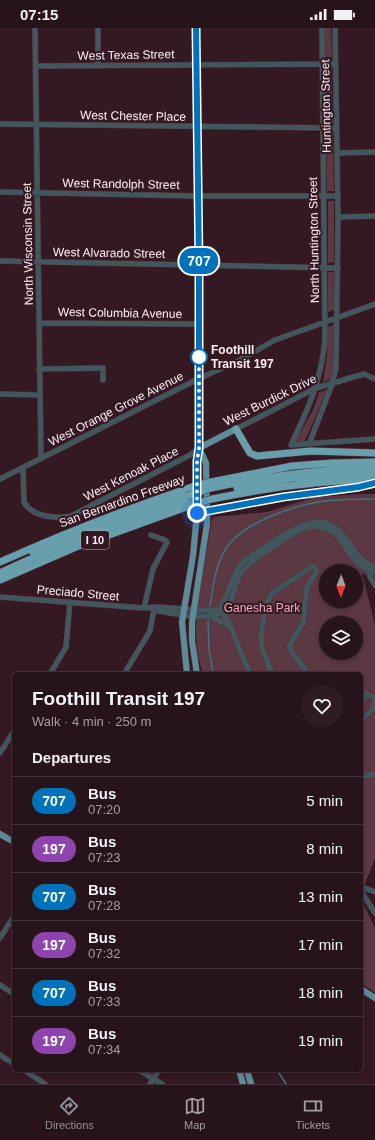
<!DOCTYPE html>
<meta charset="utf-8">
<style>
:root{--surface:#27131a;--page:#2f1c23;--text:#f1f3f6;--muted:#a49ea2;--line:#433239;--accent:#8c9099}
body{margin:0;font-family:Arial,sans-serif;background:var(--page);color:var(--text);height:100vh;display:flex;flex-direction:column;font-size:15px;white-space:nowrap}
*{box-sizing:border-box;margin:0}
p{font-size:13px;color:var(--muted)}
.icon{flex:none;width:22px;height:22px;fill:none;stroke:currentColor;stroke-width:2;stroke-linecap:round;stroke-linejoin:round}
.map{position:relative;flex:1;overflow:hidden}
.panel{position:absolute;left:12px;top:644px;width:351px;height:400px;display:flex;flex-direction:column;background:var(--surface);border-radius:6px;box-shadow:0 2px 6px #0003,0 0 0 1px var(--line)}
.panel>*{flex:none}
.badge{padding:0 8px;border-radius:13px;font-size:14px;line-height:26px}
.needle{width:26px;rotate:181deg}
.tools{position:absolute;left:319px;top:536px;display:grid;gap:8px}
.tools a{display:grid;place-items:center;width:44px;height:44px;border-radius:50%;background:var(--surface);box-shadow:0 2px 6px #0003,0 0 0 1px var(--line);font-size:20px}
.you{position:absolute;width:20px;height:20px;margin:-10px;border:3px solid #fff;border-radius:50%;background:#1a73e8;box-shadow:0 0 0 6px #1a73e833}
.map>.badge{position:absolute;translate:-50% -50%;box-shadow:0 0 0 2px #fff}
h2{padding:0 20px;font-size:15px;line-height:36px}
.round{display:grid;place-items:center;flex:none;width:42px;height:42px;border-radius:21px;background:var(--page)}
.headline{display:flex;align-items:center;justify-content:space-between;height:68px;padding:0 20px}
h1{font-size:19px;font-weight:700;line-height:30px}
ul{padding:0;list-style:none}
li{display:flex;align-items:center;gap:12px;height:48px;padding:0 20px;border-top:1px solid var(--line)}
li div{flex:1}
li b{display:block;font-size:15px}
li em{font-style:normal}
li .badge{min-width:44px;font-weight:700;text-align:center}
.status{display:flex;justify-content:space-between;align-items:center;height:28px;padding:0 20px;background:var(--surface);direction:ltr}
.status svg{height:11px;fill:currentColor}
.dock{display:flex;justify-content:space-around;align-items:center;height:56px;border-top:1px solid var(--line);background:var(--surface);font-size:11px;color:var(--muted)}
.dock a{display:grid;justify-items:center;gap:2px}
.dock .on{color:var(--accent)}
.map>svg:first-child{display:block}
.green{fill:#5c3843;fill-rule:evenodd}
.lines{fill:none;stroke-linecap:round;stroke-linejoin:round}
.stream{stroke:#3c7582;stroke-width:1.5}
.minor-casing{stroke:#50373f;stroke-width:6}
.major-casing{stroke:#50373f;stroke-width:7}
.highway-casing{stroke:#50373f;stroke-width:8}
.minor{stroke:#41575d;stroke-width:5}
.major{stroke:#5d8b97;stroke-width:6}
.highway{stroke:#679fad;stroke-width:7}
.highway-bridge-casing{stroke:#50373f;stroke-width:8;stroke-linecap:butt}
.highway-bridge{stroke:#679fad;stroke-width:7}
.line-casing{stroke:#fff;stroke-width:9}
.line{stroke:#0072bc;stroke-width:6}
.walk{stroke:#ffeff3;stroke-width:4;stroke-dasharray:0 7.2}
.stop-dot{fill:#fff;stroke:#0072bc;stroke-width:2}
.labels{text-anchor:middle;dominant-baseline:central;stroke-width:4;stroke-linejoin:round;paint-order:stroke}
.shield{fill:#341922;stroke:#c2afb4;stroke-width:1}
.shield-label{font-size:11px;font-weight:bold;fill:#ffeff3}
.street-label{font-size:12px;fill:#ffeff3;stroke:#341922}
.stop-label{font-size:12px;font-weight:bold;fill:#ffeff3;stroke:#341922;text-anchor:start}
.park-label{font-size:12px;fill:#f2a7bd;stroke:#341922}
</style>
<div class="status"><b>07:15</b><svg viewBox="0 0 49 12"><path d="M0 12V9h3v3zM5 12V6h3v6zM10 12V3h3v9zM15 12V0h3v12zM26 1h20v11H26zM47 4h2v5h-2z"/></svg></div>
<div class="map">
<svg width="375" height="1056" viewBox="0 0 375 1056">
<rect width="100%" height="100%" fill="#341922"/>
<path class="green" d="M325 0H331L332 29H325Z
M325 40H331L333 96H326Z
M326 105H333L334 163H327Z
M328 173H334V234L328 235Z
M328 244H334V282L328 284Z
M335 296C335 315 336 334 330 351L323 354 327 327 328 299Z
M327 362 305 413 295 414 314 380 319 364Z
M363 466H375V552L362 545 375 597V831L361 865V646H203C186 596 205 544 211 494L214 489 267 484 315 469ZM326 543H356V573H326ZM326 595H356V625H326Z
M361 871 375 900V965L361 955Z"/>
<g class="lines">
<path class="stream" d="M210 578C213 559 215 539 225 522 240 495 297 476 326 473 342 471 359 471 375 471
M208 593 209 621 213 646
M277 1042 286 1056"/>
<g class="minor-casing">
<path id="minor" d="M35 0 41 431
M98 0V37
M36 38 336 36
M0 96 337 100
M337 125 375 124
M0 164 198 168H338
M338 189 375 188
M0 233 338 240
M40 295 199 296
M39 341 103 340V352
M0 366 40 367
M236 401 316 360 364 346 375 351
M309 416 331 359 336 340 338 189 335 0
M291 417C309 379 320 355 325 313L322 0
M291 417 375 411
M23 440 24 474C32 489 56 491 71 488L190 427 199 420V236L196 0
M0 451 198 351 238 333 275 312 375 276
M370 540V549L375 557
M0 569 144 580 158 579 212 583 219 581 222 577 238 540 243 534C253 527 263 520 273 514 296 499 325 480 345 510 354 521 360 535 375 539
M144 580 153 541 167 514 165 512 151 507
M154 581 157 583C173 585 204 592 218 586 234 580 233 557 241 545 248 534 291 506 303 501 310 498 317 498 324 500 347 504 344 536 375 544
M221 583 229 595 250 646
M210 588 231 599
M50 646 66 619 70 574
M124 646 150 603 154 581
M272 646 262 620 261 611 264 584 267 575 271 566 313 538 317 543 307 559 303 595 289 618C290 623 304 639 308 646
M361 665 375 669
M361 674 367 666
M361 692 372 682 375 673
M0 725 14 703
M361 749 375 746
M361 859 375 864
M361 863 375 885
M0 910 14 888
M0 957 14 966
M0 1027 14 1036
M24 1042 45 1056
M139 1042 162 1056
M150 1056 159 1042"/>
</g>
<g class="major-casing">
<path id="major" d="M199 420 236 401
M187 646 182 594 193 528 197 485V433L199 420
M197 646 192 613V594L207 496 206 435 199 420
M0 806 14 814
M361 961 375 970
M239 1042 243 1056
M247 1042 251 1056"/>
</g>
<g class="highway-casing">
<path id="highway" d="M236 401 250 425 257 428 311 423 375 425
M211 454 292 438 332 435 375 434
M211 460C267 448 318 441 375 440
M237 460 292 450 375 446
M212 471C266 460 319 452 374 452
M197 485 283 469 359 459 375 455
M33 525 139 483 186 468
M0 534C63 506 126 481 192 459
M0 545C62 515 127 492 192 471
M0 552 76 519 192 477"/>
</g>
<use href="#minor" class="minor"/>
<use href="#major" class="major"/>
<use href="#highway" class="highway"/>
<g class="highway-bridge-casing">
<path id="highway-bridge" d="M192 459 211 454
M187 468 211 460
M192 477 212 471"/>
</g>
<use href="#highway-bridge" class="highway-bridge"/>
</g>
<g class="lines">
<g class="line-casing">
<path id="line" d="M196 0 199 236V420L197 433V485L283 469 359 459 375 455"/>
</g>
<use href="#line" class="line"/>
<path class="walk" d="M197 485V433L199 420V329"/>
</g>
<circle class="stop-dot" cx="199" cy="329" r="8"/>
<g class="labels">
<rect class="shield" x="81" y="503" width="28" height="18" rx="3"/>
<g class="shield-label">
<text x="95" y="512">I 10</text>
</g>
<g class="street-label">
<text transform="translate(126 27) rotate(-1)">West Texas Street</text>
<text transform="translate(326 78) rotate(-91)">Huntington Street</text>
<text transform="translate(133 88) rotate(1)">West Chester Place</text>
<text transform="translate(121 156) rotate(1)">West Randolph Street</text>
<text transform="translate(314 212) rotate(-91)">North Huntington Street</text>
<text transform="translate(28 216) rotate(-91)">North Wisconsin Street</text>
<text transform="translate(109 225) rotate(1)">West Alvarado Street</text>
<text transform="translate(120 285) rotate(1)">West Columbia Avenue</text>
<text transform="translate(270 372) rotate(-26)">West Burdick Drive</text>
<text transform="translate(116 381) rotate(-27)">West Orange Grove Avenue</text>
<text transform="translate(131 446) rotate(-27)">West Kenoak Place</text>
<text transform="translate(122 473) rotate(-20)">San Bernardino Freeway</text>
<text transform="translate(78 565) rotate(5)">Preciado Street</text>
</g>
<g class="stop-label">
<text x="211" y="322">Foothill<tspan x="211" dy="14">Transit 197</tspan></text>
</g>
<g class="park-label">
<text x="262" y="580">Ganesha Park</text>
</g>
</g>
</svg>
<div class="tools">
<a><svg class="needle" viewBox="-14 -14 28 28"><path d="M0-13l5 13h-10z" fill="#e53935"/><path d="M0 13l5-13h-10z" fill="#a49ea2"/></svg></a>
<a><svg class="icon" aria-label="layers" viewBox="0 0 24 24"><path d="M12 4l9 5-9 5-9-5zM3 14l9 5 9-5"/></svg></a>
</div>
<div class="you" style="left:197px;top:485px"></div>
<b class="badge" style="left:199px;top:233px;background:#0072bc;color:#fff">707</b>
<section class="panel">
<div class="headline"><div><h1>Foothill Transit 197</h1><p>Walk · 4 min · 250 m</p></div><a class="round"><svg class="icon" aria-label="heart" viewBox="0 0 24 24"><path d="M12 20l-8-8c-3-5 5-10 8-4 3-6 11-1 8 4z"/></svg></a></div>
<h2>Departures</h2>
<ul>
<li><span class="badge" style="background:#0072bc;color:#fff">707</span><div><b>Bus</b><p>07:20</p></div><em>5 min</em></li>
<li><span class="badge" style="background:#8e44ad;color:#fff">197</span><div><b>Bus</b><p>07:23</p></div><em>8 min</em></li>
<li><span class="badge" style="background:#0072bc;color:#fff">707</span><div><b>Bus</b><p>07:28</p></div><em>13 min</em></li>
<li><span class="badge" style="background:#8e44ad;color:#fff">197</span><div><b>Bus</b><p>07:32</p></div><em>17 min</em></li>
<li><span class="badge" style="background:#0072bc;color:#fff">707</span><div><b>Bus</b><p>07:33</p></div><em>18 min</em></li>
<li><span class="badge" style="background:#8e44ad;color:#fff">197</span><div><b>Bus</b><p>07:34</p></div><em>19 min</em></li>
</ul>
</section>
</div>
<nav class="dock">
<a class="on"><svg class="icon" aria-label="directions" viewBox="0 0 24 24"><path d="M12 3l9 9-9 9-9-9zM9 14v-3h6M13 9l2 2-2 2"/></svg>Directions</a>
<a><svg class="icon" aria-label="map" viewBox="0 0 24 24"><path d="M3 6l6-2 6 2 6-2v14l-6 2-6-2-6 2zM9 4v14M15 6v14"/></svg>Map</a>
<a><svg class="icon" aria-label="tickets" viewBox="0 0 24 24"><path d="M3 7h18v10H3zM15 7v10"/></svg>Tickets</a>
</nav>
